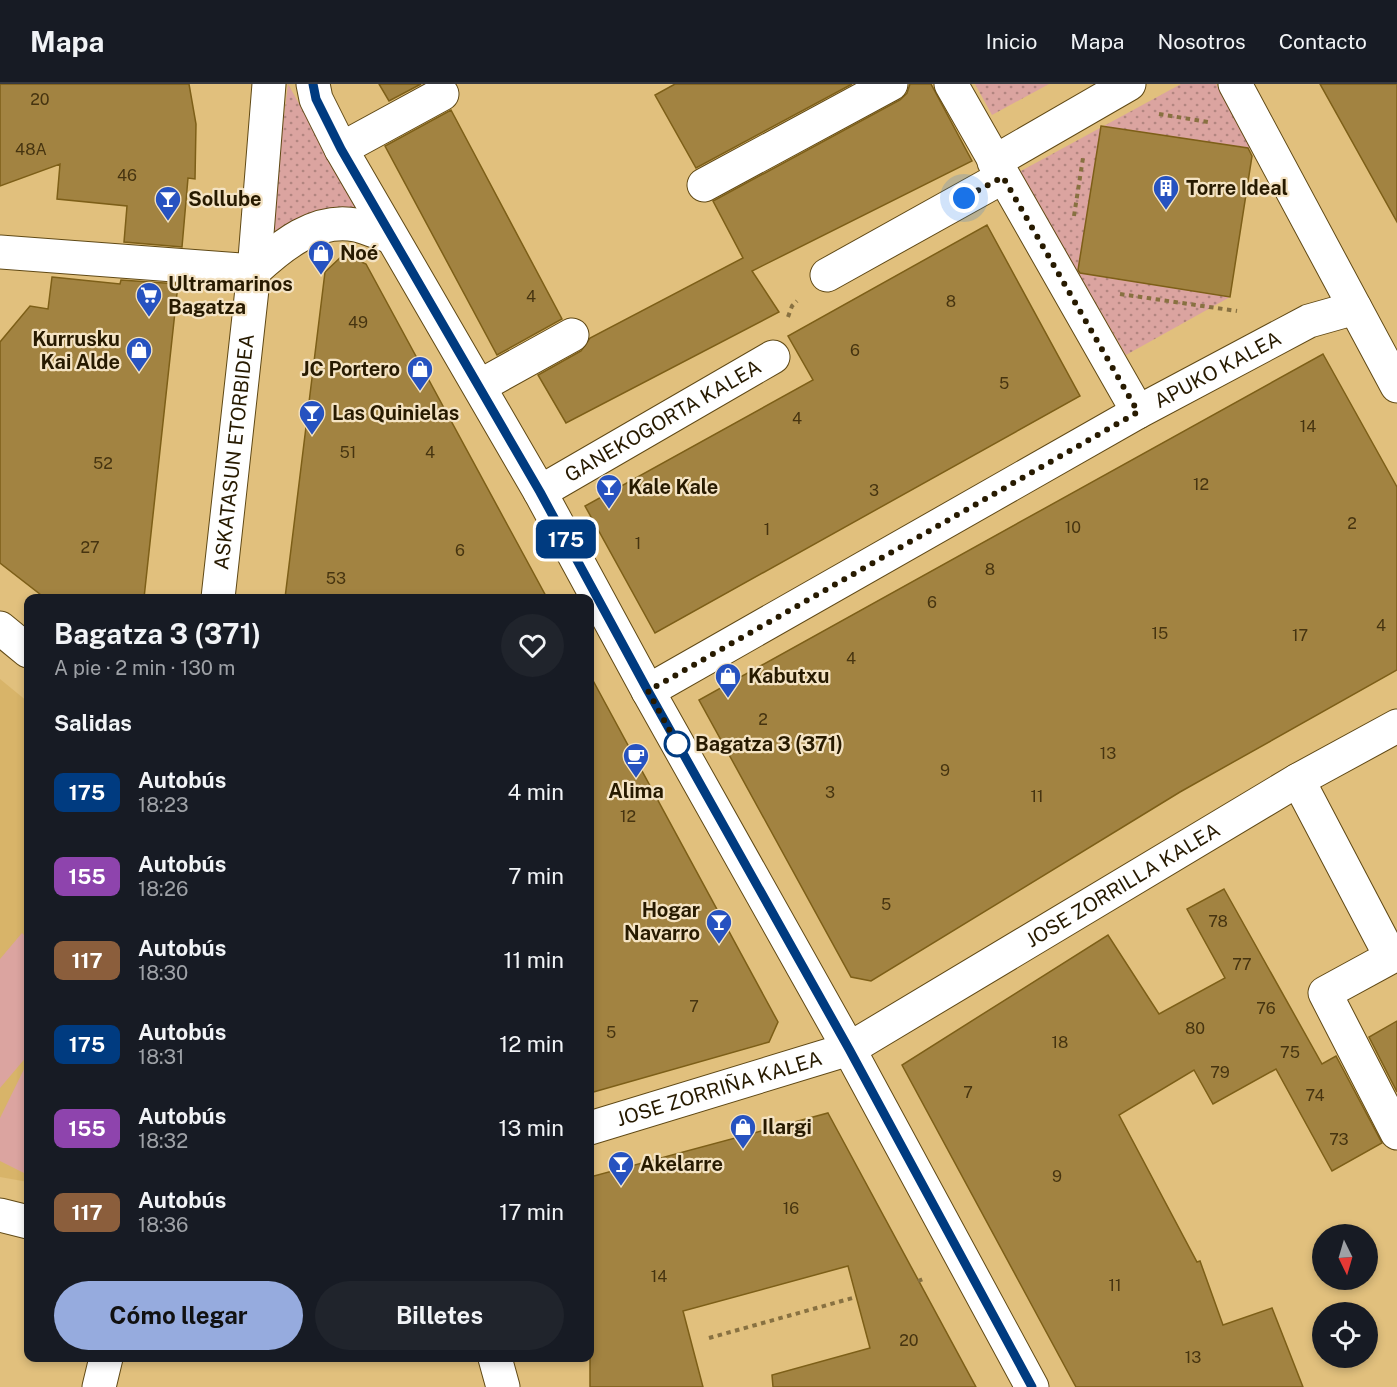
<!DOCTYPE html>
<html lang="es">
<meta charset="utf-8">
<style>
:root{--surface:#171b24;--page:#20242c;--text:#f1f3f6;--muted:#9ea1a6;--line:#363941;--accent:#96abde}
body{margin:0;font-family:"Public Sans",sans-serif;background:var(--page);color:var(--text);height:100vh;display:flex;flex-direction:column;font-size:22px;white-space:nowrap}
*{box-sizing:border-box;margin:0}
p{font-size:20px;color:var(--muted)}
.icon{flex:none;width:33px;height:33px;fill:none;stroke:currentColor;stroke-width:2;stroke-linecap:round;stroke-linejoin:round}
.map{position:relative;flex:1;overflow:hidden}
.drawer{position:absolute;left:24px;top:510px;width:570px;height:768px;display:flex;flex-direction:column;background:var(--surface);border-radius:12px;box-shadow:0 3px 9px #0003}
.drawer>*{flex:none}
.badge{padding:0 12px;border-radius:9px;font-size:21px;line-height:39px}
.needle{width:39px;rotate:175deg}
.fabs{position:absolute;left:1312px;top:1140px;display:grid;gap:12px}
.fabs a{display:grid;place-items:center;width:66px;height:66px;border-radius:50%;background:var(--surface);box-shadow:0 3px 9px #0003;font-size:30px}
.you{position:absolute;width:30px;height:30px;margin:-15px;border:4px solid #fff;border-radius:50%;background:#1a73e8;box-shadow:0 0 0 9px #1a73e833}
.map>.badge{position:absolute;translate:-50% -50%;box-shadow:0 0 0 3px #fff}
h2{padding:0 30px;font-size:22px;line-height:54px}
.round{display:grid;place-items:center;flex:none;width:63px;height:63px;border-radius:32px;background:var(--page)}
.summary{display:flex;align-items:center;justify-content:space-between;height:102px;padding:0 30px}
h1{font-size:28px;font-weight:700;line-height:45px}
.button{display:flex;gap:12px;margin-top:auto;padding:12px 30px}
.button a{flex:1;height:69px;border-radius:36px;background:var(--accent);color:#111;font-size:24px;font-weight:700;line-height:69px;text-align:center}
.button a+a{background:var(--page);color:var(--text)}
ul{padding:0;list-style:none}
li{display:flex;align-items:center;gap:18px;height:84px;padding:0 30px}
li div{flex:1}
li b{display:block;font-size:22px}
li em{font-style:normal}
li .badge{min-width:66px;font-weight:700;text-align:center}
header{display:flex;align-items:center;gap:36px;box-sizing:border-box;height:84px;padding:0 30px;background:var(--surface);border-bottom:2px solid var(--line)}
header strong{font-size:28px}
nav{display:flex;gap:33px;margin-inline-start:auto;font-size:21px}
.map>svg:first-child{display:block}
.built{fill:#d8b469}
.grass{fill:url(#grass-dots)}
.pitch{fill:#dba4a0}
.building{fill:#a28341;stroke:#7d5f18;stroke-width:1.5}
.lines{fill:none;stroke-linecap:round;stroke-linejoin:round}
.minor-casing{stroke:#604915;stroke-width:35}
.path{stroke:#887141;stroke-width:4;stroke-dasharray:4.5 4.5;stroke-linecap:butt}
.minor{stroke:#fff;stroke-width:33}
.line-casing{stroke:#fff;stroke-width:14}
.line{stroke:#003b80;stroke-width:9}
.walk{stroke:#271a00;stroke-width:6;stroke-dasharray:0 10.8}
.stop-dot{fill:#fff;stroke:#003b80;stroke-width:3}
.labels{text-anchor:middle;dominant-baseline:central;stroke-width:4.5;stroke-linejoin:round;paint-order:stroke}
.number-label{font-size:16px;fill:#463410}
.poi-label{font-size:20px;font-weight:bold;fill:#271a00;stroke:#f4e3c3;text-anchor:start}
.street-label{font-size:20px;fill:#271a00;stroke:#f4e3c3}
.stop-label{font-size:20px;font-weight:bold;fill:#271a00;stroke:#f4e3c3;text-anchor:start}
</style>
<header>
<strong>Mapa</strong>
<nav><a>Inicio</a><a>Mapa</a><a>Nosotros</a><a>Contacto</a></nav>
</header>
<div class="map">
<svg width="1397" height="1303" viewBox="0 0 1397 1303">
<defs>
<pattern id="grass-dots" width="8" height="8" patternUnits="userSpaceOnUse" patternTransform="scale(1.5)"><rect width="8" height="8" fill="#dba4a0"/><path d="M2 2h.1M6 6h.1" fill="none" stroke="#b28580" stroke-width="1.8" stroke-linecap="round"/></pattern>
</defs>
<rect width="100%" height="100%" fill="#e1c07d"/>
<path class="built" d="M0 595 28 618V1098L0 1093Z"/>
<path class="grass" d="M288 0 358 125C317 126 305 130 269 150Z
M975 0H1049L992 31Z
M1181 0H1216L1253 65 1101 42 1078 188 1230 213 1126 271 1019 88Z"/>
<path class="pitch" d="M22 849 28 855V971L0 1004V875Z
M28 977V1091L0 1077V1034Z"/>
<path class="building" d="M0 0H189L196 40 195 95 188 94 182 163 124 158 127 122 57 115 60 80 0 102Z
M379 0H421L389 17Z
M675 0H852L696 84 655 11Z
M910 0H931L972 77 752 187 779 228 566 339 538 291 581 267 590 254 743 174 713 117 900 16 907 9Z
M1320 0H1397V138Z
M451 26 562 235 497 271 385 62Z
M1101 42 1248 64 1252 72 1230 213 1080 189 1078 186Z
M987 141 1080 312 655 549 585 422 813 296 788 252Z
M344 170 366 180 547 514H285L325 188Z
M52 193 120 200 121 196 178 200 144 514H45L0 479V258L30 222 48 225Z
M1323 270 1397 403V586L1180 708 871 897 851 893 699 616Z
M590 591 778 938 769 958 590 1009Z
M1224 805 1322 980 1336 972 1382 1059 1332 1087 1276 985 1213 1020 1194 986 1119 1031 1197 1178 1200 1177 1223 1241 1272 1224 1303 1303H1076L902 981 1108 851 1159 930 1225 894 1187 825Z
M1397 937V1008L1369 953Z
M828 1029 976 1303H773L772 1291 870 1264 848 1182 683 1227 703 1303H590V1093Z"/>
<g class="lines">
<g class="minor-casing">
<g id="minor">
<path d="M313 0 316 15 341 65 540 408 648 607 849 965 1032 1303"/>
<path d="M951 0 1138 328"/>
<path d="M1235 0 1397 302"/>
<path d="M341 65 442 10"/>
<path d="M994 78 1129 0"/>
<path d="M704 101 891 0"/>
<path d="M0 168 254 187C281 162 316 133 356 141 368 144 379 149 391 153"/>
<path d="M827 191 1003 93"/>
<path d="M480 302 572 251"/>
<path id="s1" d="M540 408 773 273"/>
<path id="s2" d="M218 514 254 187 269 0"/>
<path d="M0 544 28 567"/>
<path id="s3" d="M648 607 1138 328 1309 237 1355 224"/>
<path d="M1298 696 1391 873 1325 909 1397 1049"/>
<path id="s4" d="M590 1044 849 965 1298 696 1397 642"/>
<path d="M0 1131 28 1138"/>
<path d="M495 1274 503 1303"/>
<path d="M99 1303 106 1274"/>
</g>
</g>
<path class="path" d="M1159 30 1208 38
M1074 132 1083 74
M1120 210 1237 227
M788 233 792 222 797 217
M918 1197 926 1194
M709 1254 856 1213"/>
<use href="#minor" class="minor"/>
</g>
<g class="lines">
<g class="line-casing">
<path id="line" d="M313 0 316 15 341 65 540 408 648 607 849 965 1032 1303"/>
</g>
<use href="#line" class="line"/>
<path class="walk" d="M677 660 681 667 648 607 1138 328 1003 93 964 114"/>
</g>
<defs>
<g id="building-pin" transform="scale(1.35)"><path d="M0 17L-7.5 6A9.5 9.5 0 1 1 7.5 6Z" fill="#2652c0" stroke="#f4e3c3"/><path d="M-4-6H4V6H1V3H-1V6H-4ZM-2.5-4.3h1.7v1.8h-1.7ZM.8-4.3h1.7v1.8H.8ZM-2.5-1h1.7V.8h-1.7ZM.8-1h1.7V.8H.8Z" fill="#fff"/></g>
<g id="bar-pin" transform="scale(1.35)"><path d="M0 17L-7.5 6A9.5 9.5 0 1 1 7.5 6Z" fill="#2652c0" stroke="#f4e3c3"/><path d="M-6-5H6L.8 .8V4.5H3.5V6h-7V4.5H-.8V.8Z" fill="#fff"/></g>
<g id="shop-pin" transform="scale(1.35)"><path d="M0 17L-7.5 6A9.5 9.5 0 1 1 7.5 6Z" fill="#2652c0" stroke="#f4e3c3"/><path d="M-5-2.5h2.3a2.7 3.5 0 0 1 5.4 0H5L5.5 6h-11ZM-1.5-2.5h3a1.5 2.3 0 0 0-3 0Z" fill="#fff"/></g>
<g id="supermarket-pin" transform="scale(1.35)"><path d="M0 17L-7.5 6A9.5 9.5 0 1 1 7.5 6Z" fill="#2652c0" stroke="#f4e3c3"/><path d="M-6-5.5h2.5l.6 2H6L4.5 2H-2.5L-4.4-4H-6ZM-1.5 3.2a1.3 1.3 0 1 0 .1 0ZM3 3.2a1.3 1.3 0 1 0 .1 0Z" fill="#fff"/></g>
<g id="cafe-pin" transform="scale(1.35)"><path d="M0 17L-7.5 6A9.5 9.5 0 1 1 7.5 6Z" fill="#2652c0" stroke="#f4e3c3"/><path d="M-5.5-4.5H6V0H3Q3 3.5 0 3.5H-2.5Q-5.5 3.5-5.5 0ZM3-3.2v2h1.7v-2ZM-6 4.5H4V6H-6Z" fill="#fff"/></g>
</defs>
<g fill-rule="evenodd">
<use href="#building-pin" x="1166" y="104"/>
<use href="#bar-pin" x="168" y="115"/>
<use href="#shop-pin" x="321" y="169"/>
<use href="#supermarket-pin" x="149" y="211"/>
<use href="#shop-pin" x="139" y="266"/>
<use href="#shop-pin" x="420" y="285"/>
<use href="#bar-pin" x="312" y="329"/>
<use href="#bar-pin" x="609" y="403"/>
<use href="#shop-pin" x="728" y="592"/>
<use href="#cafe-pin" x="636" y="672"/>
<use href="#bar-pin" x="719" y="838"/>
<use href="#shop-pin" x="743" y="1043"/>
<use href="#bar-pin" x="621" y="1080"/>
</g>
<circle class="stop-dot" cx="677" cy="660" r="12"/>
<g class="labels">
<g class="number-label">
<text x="40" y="15">20</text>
<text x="31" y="65">48A</text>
<text x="127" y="91">46</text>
<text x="531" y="212">4</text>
<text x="951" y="217">8</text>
<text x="358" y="238">49</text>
<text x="855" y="266">6</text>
<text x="1004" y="299">5</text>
<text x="797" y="334">4</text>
<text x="1308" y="342">14</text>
<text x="348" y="368">51</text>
<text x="430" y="368">4</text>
<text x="103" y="379">52</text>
<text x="1201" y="400">12</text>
<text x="874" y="406">3</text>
<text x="1352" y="439">2</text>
<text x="1073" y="443">10</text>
<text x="767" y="445">1</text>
<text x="638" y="459">1</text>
<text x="90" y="463">27</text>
<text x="460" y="466">6</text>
<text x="990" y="485">8</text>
<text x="336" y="494">53</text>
<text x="932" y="518">6</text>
<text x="1381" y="541">4</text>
<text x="1160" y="549">15</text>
<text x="1300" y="551">17</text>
<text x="851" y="574">4</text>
<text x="763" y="635">2</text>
<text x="1108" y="669">13</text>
<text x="945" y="686">9</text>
<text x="830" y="708">3</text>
<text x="1037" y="712">11</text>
<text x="628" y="732">12</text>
<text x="886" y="820">5</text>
<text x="1218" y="837">78</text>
<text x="1242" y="880">77</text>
<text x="694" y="922">7</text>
<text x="1266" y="924">76</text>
<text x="1195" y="944">80</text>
<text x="611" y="948">5</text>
<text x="1060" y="958">18</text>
<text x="1290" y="968">75</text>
<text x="1220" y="988">79</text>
<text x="968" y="1008">7</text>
<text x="1315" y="1011">74</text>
<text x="1339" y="1055">73</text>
<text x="1057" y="1092">9</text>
<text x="791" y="1124">16</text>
<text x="659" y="1192">14</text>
<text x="1115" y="1201">11</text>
<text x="909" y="1256">20</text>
<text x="1193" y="1273">13</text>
</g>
<g class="poi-label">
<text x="1186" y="104">Torre Ideal</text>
<text x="188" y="115">Sollube</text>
<text x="340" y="169">Noé</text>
<text x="168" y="200">Ultramarinos<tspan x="168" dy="23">Bagatza</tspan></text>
<text x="120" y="255" text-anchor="end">Kurrusku<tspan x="120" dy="23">Kai Alde</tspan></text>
<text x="400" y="285" text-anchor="end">JC Portero</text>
<text x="332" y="329">Las Quinielas</text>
<text x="628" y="403">Kale Kale</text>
<text x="748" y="592">Kabutxu</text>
<text x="636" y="707" text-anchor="middle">Alima</text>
<text x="700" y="826" text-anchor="end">Hogar<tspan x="700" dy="23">Navarro</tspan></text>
<text x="762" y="1043">Ilargi</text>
<text x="640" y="1080">Akelarre</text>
</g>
<g class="street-label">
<text stroke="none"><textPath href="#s3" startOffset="654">APUKO KALEA</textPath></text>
<text stroke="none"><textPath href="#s1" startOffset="142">GANEKOGORTA KALEA</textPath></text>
<text stroke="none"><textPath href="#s2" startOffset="147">ASKATASUN ETORBIDEA</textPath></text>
<text stroke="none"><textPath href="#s4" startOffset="590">JOSE ZORRILLA KALEA</textPath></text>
<text stroke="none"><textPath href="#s4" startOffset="135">JOSE ZORRIÑA KALEA</textPath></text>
</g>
<g class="stop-label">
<text x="695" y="660">Bagatza 3 (371)</text>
</g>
</g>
</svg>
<div class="fabs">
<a><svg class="needle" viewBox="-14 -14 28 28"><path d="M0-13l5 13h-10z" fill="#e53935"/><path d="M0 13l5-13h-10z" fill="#9ea1a6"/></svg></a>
<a><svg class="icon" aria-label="locate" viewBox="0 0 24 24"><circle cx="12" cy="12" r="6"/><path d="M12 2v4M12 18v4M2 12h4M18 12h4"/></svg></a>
</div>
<div class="you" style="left:964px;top:114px"></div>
<b class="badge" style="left:566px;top:455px;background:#003b80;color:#fff">175</b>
<section class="drawer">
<div class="summary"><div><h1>Bagatza 3 (371)</h1><p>A pie · 2 min · 130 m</p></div><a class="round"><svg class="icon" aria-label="heart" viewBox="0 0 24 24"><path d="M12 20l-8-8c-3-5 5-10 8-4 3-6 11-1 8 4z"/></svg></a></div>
<h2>Salidas</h2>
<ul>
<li><span class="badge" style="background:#003b80;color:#fff">175</span><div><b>Autobús</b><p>18:23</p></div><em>4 min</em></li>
<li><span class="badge" style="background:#8e44ad;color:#fff">155</span><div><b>Autobús</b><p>18:26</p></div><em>7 min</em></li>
<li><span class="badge" style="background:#8b5e3c;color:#fff">117</span><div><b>Autobús</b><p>18:30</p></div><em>11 min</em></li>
<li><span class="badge" style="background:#003b80;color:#fff">175</span><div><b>Autobús</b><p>18:31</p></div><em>12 min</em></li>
<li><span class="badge" style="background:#8e44ad;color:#fff">155</span><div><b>Autobús</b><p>18:32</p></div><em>13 min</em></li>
<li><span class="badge" style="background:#8b5e3c;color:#fff">117</span><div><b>Autobús</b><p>18:36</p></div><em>17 min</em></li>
</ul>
<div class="button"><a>Cómo llegar</a><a>Billetes</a></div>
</section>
</div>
